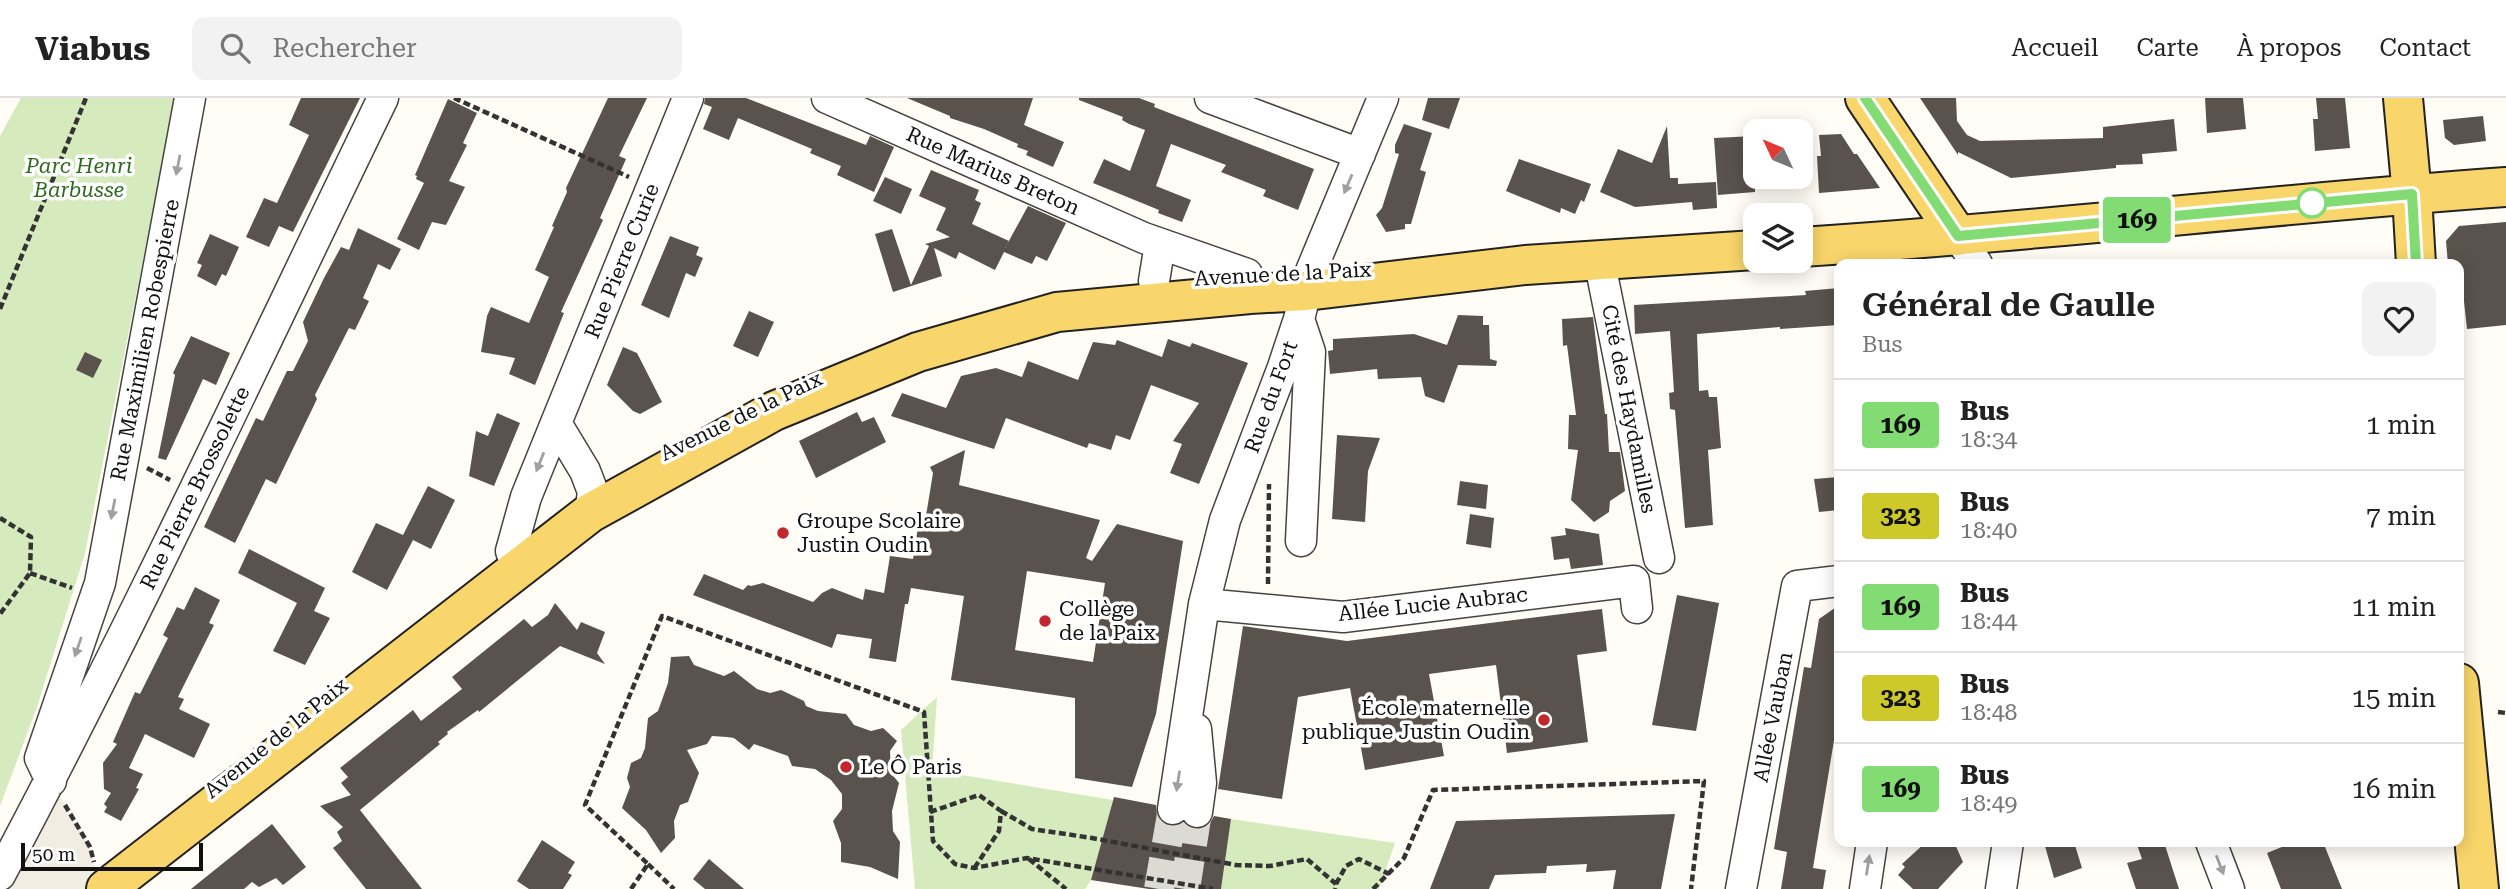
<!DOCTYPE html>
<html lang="fr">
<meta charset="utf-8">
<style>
:root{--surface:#fff;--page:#f2f2f2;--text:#222;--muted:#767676;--line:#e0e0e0}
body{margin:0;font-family:"Roboto Serif",serif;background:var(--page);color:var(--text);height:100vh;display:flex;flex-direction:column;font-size:26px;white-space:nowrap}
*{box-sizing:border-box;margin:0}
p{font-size:23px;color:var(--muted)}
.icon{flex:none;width:38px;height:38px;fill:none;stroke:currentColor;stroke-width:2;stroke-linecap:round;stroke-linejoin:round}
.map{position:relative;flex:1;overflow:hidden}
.sheet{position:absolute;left:1834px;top:161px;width:630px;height:588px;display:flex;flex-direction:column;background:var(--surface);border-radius:14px;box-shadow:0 4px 18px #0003}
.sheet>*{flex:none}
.badge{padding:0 14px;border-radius:5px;font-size:24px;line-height:46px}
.needle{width:46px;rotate:314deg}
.fabs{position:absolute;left:1743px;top:21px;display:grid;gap:14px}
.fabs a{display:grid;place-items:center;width:70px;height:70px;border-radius:14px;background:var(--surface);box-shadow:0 4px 18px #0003;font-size:35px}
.scale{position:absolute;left:21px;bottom:18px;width:182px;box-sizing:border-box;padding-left:7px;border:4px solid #111;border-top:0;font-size:19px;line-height:24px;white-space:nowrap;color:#111;-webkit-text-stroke:5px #fff;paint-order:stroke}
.map>.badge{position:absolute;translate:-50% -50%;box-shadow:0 0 0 4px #fff}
.round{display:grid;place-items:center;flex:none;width:74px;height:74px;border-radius:14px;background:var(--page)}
.headline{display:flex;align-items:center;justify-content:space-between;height:119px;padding:0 28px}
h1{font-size:33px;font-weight:600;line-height:52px}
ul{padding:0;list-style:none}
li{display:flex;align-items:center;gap:21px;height:91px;padding:0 28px;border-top:2px solid var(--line)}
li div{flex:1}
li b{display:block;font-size:26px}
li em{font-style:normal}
li .badge{min-width:77px;font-weight:700;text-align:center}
header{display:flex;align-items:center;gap:42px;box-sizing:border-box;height:98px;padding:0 35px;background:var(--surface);border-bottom:2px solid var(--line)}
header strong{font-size:33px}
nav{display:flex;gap:38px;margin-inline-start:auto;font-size:24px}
.search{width:490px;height:63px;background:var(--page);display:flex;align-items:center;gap:18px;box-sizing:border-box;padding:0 24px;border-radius:14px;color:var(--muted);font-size:26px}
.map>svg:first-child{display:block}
.green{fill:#d5ebbd}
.plaza{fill:#f1ede2}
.building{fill:#5a524d;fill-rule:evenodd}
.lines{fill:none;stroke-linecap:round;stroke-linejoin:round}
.minor-tunnel{stroke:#dbdad3;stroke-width:30;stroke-dasharray:30 15;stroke-linecap:butt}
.minor-casing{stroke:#444;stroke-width:33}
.major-casing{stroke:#222;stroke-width:42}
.path{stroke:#333;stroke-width:4.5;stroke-dasharray:7 3.5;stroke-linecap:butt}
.minor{stroke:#fff;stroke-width:30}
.major{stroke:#f9d66b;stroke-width:38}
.oneway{fill:#a0a0a0}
.line-casing{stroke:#fff;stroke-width:16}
.line{stroke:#82dc73;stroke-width:10}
.stop-dot{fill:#fff;stroke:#82dc73;stroke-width:3.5}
.poi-dot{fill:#c4262e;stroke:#fff;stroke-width:2.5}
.labels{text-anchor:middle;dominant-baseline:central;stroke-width:7;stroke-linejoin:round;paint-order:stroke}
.park-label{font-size:21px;font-style:italic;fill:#2f6b1f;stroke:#fff}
.street-label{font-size:21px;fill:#111;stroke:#fff}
.poi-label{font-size:21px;fill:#111;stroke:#fff;text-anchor:start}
</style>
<header>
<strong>Viabus</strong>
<div class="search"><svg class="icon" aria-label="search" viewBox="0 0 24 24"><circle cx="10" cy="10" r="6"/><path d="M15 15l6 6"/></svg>Rechercher</div>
<nav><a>Accueil</a><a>Carte</a><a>À propos</a><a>Contact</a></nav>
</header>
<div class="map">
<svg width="2506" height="791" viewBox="0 0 2506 791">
<rect width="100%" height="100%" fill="#fffdf5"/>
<path class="green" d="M21 0H175L85 455 37 609 0 708V38Z
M937 599 932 672 1113 702 1091 782 1085 791H915L901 632Z
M1231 721 1395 745 1379 791H1221Z"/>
<path class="plaza" d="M51 683 90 749 98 782 87 791H0Z"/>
<path class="building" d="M301 0H360L293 134 279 128 269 149 246 139 264 100 277 105 309 37 289 27Z
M608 0H647L619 58 626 61 600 120 603 122 561 214 564 215 535 287 509 276 515 260 481 254 487 218 491 209 529 225 549 179 535 172 554 129 552 128 567 94 566 90Z
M705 0H746L866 47 870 38 894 49 874 94 837 77 841 68 810 55 812 51 738 20 729 42 703 31 712 9 704 6Z
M907 0H1033L1024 27 1064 44 1053 69 1026 57 1028 53 1017 49 1018 46 984 31 950 20V18Z
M1079 0H1139L1155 6 1154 9 1314 71 1298 112 1263 98 1266 92 1221 74 1226 67 1171 46 1156 88 1191 102 1182 124 1158 115 1159 112 1093 85 1104 61 1130 73 1145 32 1129 26 1122 22 1123 19 1079 2Z
M1428 0H1460L1449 31 1422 22Z
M1920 0H1956L1957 23 1967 37 1980 43 2103 40V29L2174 21 2177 53 2142 56 2143 66 2116 67V70L2011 80 1958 54V57Z
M2205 0H2243L2246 31 2207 35Z
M2316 0H2345L2350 50 2315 53 2313 21H2318Z
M448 1 477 15 463 45 467 47 449 83 465 89 446 127 432 124 419 152 397 141 424 85 416 81 417 78 415 77Z
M2483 18 2486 43 2454 47 2445 40 2443 22Z
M1404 26 1432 35 1420 72 1426 74 1411 126H1405V131L1386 134 1376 117 1382 110 1399 56 1395 55V47Z
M1667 28 1670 80H1678V86L1716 84 1717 110 1693 112 1692 104 1635 109 1600 94 1618 51 1652 65Z
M1841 36 1854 56H1857L1880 90 1819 95 1817 58H1821L1819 37Z
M1755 38V94L1718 97 1714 40Z
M1519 61 1591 86 1584 104 1581 102 1575 116 1561 110 1560 115 1506 93Z
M931 72 979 92 975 102 981 105 972 126 1009 143 1005 150 1028 108 1066 125 1047 163 1036 158 1032 166 1004 154 995 172 959 154 956 161 934 150 942 178 893 194 875 136 892 131 911 187 929 148 925 146 950 139 936 132 946 110 919 98Z
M885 79 912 91 901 116 873 103Z
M2506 124V227L2467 231 2463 194 2459 195V165L2448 166 2446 143 2459 128Z
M358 130 401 151 390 172 378 166 363 200 369 203 355 232 349 230 315 297 317 301 276 386 266 381 235 445 204 429 256 320 263 323 287 273H293L308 243 303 224 324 180 341 149 349 152Z
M210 136 239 149 226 178 222 176 216 188 197 178 202 167 197 165Z
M670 138 699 149 696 157 703 160 695 179 686 175 669 220 641 207Z
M1839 190V227L1780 231V229L1697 236 1699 293 1708 292 1709 299H1717L1721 350 1708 352 1713 427 1685 430 1675 312 1670 311 1669 295 1674 294 1670 233 1635 236 1634 207 1806 197 1805 193Z
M749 213 774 224 758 259 733 248Z
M1458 217 1483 218V227H1489L1490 261 1497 263 1496 268 1458 267 1444 305 1425 298 1421 279 1378 281 1377 271 1330 276 1328 253 1333 252V241L1414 236 1447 247Z
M1593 219 1605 316H1607L1609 354H1620L1625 393 1610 403 1609 414 1594 424 1571 402 1578 352 1568 351 1569 317H1576L1567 247 1563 248 1562 221Z
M191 238 230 255 216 287 203 281 166 362 158 360 175 277 173 275Z
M1168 241 1190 249 1192 245 1248 265 1199 386 1170 375 1182 346 1173 343 1199 305 1151 287 1130 342 1116 337 1111 352 1089 345 1087 350 1006 320 994 351 891 318 902 295 946 310 961 278 996 270 1022 279 1028 263 1078 282 1093 244 1115 247 1117 242 1162 259Z
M623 249 637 255 662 304 640 316 633 313 607 287Z
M85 254 102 262 93 280 76 272Z
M857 314 862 324 874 319 886 344 816 380 799 343Z
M497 315 520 325 494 388 469 378 476 333 488 338Z
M1337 337 1380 340 1368 373 1365 424 1332 421Z
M965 352 959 387 1100 422 1086 460 1092 463 1117 426 1183 443 1156 616 1132 689 1075 680V600L951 582 964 498 911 490 908 506H905L896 564 869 560 872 541 837 536 832 550 693 497 704 476 743 492 748 487 751 488 763 485 813 504 822 495 832 490 863 502 865 491 884 495 890 458 913 461 918 429 924 430 933 375 930 369ZM1027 473 1105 485 1093 564 1015 552Z
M1839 379V412L1819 414 1814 381Z
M1460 383 1488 387 1486 411 1457 407Z
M428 388 455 402 431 451 413 442 387 492 352 474 376 425 403 437Z
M1470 416 1494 420 1491 450 1466 446Z
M1565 430 1599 436 1603 467 1571 471 1569 460 1554 462 1551 439 1566 437Z
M249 451 325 490 314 513 330 520 305 567 273 553 297 505 238 475Z
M195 489 220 502 209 525 214 527 178 599 184 601 179 611 210 626 194 660 145 636 129 670 143 676 136 690 139 691 121 723 104 714 107 709 104 706 111 695 104 691 103 665 117 646 113 644 135 594 140 596 168 540 163 537 177 509 184 512Z
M1677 497 1719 505 1696 633 1652 627Z
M555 505 577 532 581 524 605 534 597 555 605 566 560 548 479 614 478 612 447 634 448 636 438 644 440 646 360 712 422 791H366L333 750 342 743 337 734 343 729 320 708 351 697 341 685 348 679 340 670 413 612 421 623 462 591 452 579 524 521 532 529 548 517Z
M1839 507V612L1813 770 1826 772 1823 791H1781L1787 754 1774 751 1804 569 1811 570 1819 521Z
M1602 511 1607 553 1577 557 1588 644 1507 655 1496 567 1429 576 1444 658 1365 672 1350 590 1298 599 1282 701 1218 691 1243 528 1347 543Z
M689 558 694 567 724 578 734 573 757 591 770 595 781 592 804 603 806 608 818 613 846 616 854 627 871 633 883 630 897 643 890 653 891 675 899 685 892 713 893 733 900 744 898 781 870 769 841 764V745L833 723 842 711V696L831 682 815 671 792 668 788 658 754 646 749 652 734 640 727 639 712 638 707 646 687 652 699 675 688 704 680 707 674 723 675 740 661 755 646 732 622 710 630 689 627 680 631 665 641 660 645 650 648 620 658 613 668 585 671 559Z
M1114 699 1156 707 1157 718 1163 725 1170 728 1184 724 1195 731 1204 730 1210 725 1214 718 1231 721 1221 791H1149L1091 782Z
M1675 716 1661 791H1613L1616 772 1586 774 1587 766 1547 768 1546 775 1495 777 1489 791H1430L1456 723Z
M272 726 306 769 283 787 276 780 259 789 252 784 244 791H191Z
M542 742 575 764 568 775 572 777 563 791H529L517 783Z
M1926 744H1954L1963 764 1938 791H1913L1898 777 1905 769 1902 766Z
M2059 744H2074L2082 770 2054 780 2045 748Z
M2136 744H2164L2179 791H2136L2127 765 2142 761Z
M2294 744H2323L2342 791H2281L2267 755Z
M709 761 744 791H705L693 781Z"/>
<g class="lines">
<path class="minor-tunnel" d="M1159 791 1173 711
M1185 791 1197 714"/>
<g class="minor-casing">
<path id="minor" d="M827 0 1144 140 1247 176
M1210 0 1360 56
M1958 138 1977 166
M1599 161 1659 460
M1154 183 1160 146
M1299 221 1310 254 1301 443
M556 325 688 0
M517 471 511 453 526 399 556 325 585 373 593 394 590 415
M1204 506 1343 519 1634 483 1637 510
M1196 631 1201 685 1197 714
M51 683 40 660 100 485 190 0
M1173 711 1204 506 1225 422 1283 269 1299 221 1311 173 1383 0
M2211 744 2229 791
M0 777C136 522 257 260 383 0
M1741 791 1797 488 1839 483
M1865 791 1872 744
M2001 791 2008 744"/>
</g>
<g class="major-casing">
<path id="major" d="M1865 0 1958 138
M2403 0 2412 97 2416 166
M1801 149C2036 134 2271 106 2506 89
M2459 585 2479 791
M106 791 590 415 774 313 918 254 1057 214 1250 196 1306 193 1525 167 1755 152"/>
</g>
<path class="path" d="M454 0 629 79
M0 211 86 0
M147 370 170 382
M0 420 31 439 30 475 0 516
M30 475 72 490
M1268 486 1269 386
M2498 614 2506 615
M65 707 90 749 94 764
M1001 713 1032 731 1092 740 1236 767 1270 768 1307 761 1336 786 1335 791
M930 714 979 697 1001 713 999 733 975 769
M1029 761 1066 791
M648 766 674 791
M1336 786 1346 768 1359 761 1389 776
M631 791 648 766 585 707 662 518 924 614 933 743 955 766 974 770 1027 760 1213 791
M1373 791 1404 760 1433 692 1704 683 1691 791"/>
<use href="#minor" class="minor"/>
<use href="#major" class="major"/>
</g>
<defs><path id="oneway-solid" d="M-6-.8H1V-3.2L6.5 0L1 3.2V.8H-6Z" transform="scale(1.75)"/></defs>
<g class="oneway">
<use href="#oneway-solid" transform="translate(178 67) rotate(101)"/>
<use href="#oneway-solid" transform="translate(1348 86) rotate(113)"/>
<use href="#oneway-solid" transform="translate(540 364) rotate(112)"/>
<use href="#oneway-solid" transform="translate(113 411) rotate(101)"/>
<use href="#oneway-solid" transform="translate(78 549) rotate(109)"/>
<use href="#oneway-solid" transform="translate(1178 683) rotate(99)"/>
<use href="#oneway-solid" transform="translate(1868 767) rotate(-81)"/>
<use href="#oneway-solid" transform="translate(2220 767) rotate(69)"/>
</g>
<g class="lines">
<g class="line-casing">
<path id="line" d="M1865 0 1958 138 2412 96 2416 166"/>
</g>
<use href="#line" class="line"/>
</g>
<circle class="stop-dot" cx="2312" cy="105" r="14"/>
<g class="poi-dot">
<circle cx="783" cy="435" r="7"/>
<circle cx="1045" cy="523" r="7"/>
<circle cx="1544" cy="622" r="7"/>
<circle cx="846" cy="669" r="7"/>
</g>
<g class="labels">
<g class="park-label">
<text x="79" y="68">Parc Henri<tspan x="79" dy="24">Barbusse</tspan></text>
</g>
<g class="street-label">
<text transform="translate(993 73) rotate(24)">Rue Marius Breton</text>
<text transform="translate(622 163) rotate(-68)">Rue Pierre Curie</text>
<text transform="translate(1283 176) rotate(-3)">Avenue de la Paix</text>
<text transform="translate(145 242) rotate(-79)">Rue Maximilien Robespierre</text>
<text transform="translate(1271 299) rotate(-70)">Rue du Fort</text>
<text transform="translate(1629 311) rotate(79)">Cité des Haydamilles</text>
<text transform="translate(741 318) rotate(-26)">Avenue de la Paix</text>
<text transform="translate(195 390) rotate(-64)">Rue Pierre Brossolette</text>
<text transform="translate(1433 506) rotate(-6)">Allée Lucie Aubrac</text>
<text transform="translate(1773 619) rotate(-79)">Allée Vauban</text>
<text transform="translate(276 640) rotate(-39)">Avenue de la Paix</text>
</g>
<g class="poi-label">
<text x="797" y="423">Groupe Scolaire<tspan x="797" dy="24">Justin Oudin</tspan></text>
<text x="1059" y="511">Collège<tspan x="1059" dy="24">de la Paix</tspan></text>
<text x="1530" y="610" text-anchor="end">École maternelle<tspan x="1530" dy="24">publique Justin Oudin</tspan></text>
<text x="860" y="669">Le Ô Paris</text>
</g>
</g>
</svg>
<div class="fabs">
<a><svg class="needle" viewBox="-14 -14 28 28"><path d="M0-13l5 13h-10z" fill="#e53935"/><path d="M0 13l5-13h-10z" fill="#767676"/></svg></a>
<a><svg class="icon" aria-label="layers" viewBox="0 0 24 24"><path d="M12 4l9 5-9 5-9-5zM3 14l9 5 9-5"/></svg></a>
</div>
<div class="scale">50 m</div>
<b class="badge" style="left:2137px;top:122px;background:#82dc73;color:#111">169</b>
<section class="sheet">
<div class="headline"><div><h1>Général de Gaulle</h1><p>Bus</p></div><a class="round"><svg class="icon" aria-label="heart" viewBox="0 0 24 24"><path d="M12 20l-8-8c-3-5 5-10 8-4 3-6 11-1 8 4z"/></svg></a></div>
<ul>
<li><span class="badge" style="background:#82dc73;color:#111">169</span><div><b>Bus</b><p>18:34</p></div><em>1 min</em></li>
<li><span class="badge" style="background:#cec92a;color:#111">323</span><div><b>Bus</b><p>18:40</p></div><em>7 min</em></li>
<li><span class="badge" style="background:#82dc73;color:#111">169</span><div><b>Bus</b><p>18:44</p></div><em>11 min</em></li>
<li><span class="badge" style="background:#cec92a;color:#111">323</span><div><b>Bus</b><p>18:48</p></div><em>15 min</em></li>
<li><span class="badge" style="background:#82dc73;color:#111">169</span><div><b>Bus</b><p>18:49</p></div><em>16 min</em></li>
</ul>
</section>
</div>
